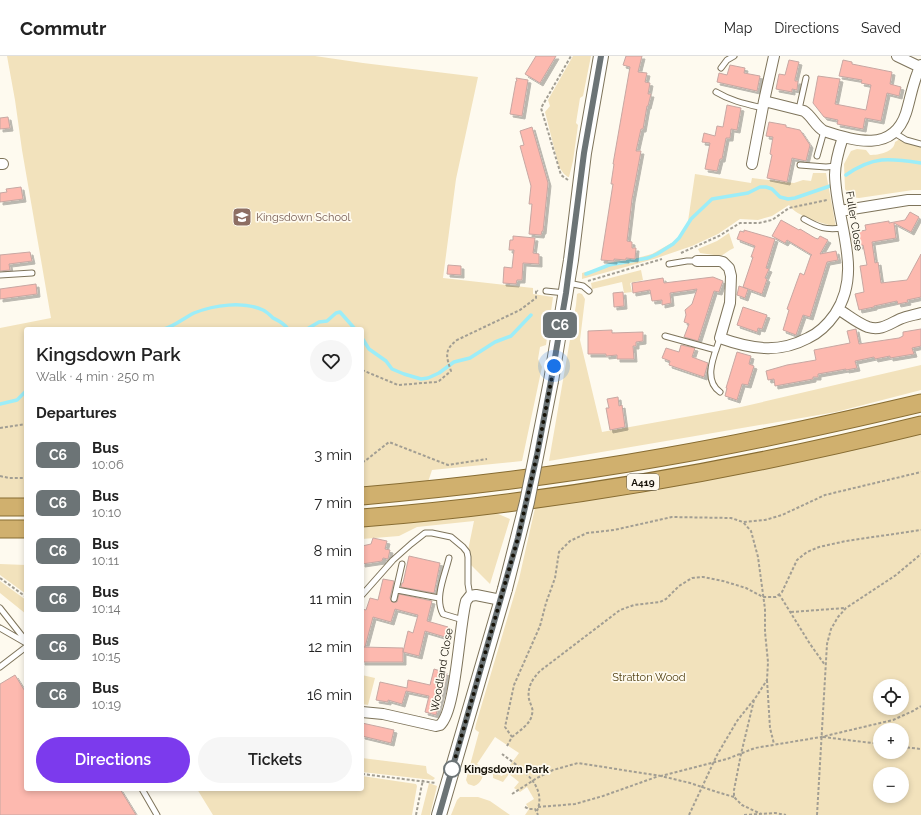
<!DOCTYPE html>
<meta charset="utf-8">
<style>
:root{--surface:#fff;--page:#f6f6f6;--text:#222;--muted:#767676;--line:#e0e0e0;--accent:#7c3aed}
body{margin:0;font-family:Raleway,sans-serif;background:var(--page);color:var(--text);height:100vh;display:flex;flex-direction:column;font-size:15px;white-space:nowrap}
*{box-sizing:border-box;margin:0}
p{font-size:13px;color:var(--muted)}
.icon{flex:none;width:22px;height:22px;fill:none;stroke:currentColor;stroke-width:2;stroke-linecap:round;stroke-linejoin:round}
.map{position:relative;flex:1;overflow:hidden}
.drawer{position:absolute;left:24px;top:271px;width:340px;height:464px;display:flex;flex-direction:column;background:var(--surface);border-radius:4px;box-shadow:0 2px 6px #0003}
.drawer>*{flex:none}
.badge{padding:0 8px;border-radius:6px;font-size:14px;line-height:26px}
.buttons{position:absolute;left:873px;top:623px;display:grid;gap:8px}
.buttons a{display:grid;place-items:center;width:36px;height:36px;border-radius:50%;background:var(--surface);box-shadow:0 2px 6px #0003;font-size:20px}
.you{position:absolute;width:20px;height:20px;margin:-10px;border:3px solid #fff;border-radius:50%;background:#1a73e8;box-shadow:0 0 0 6px #1a73e833}
.map>.badge{position:absolute;translate:-50% -50%;box-shadow:0 0 0 2px #fff}
h2{padding:0 12px;font-size:15px;line-height:36px}
.round{display:grid;place-items:center;flex:none;width:42px;height:42px;border-radius:21px;background:var(--page)}
.head{display:flex;align-items:center;justify-content:space-between;height:68px;padding:0 12px}
h1{font-size:19px;font-weight:600;line-height:30px}
.cta{display:flex;gap:8px;margin-top:auto;padding:8px 12px}
.cta a{flex:1;height:46px;border-radius:24px;background:var(--accent);color:#fff;font-size:16px;font-weight:600;line-height:46px;text-align:center}
.cta a+a{background:var(--page);color:var(--text)}
ul{padding:0;list-style:none}
li{display:flex;align-items:center;gap:12px;height:48px;padding:0 12px}
li div{flex:1}
li b{display:block;font-size:15px}
li em{font-style:normal}
li .badge{min-width:44px;font-weight:700;text-align:center}
header{display:flex;align-items:center;gap:24px;box-sizing:border-box;height:56px;padding:0 20px;background:var(--surface);border-bottom:1px solid var(--line)}
header strong{font-size:19px}
nav{display:flex;gap:22px;margin-inline-start:auto;font-size:14px}
.map>svg:first-child{display:block}
.green{fill:#f2e2bc;fill-rule:evenodd}
.lines{fill:none;stroke-linecap:round;stroke-linejoin:round}
.stream{stroke:#9cedf8;stroke-width:3.5}
.building{fill:#fdb9af;stroke:#c7a7a2;filter:url(#shadow)}
.service-casing{stroke:#7e745b;stroke-width:7}
.minor-casing{stroke:#7e745b;stroke-width:12}
.secondary-casing{stroke:#7e745b;stroke-width:16}
.trunk-casing{stroke:#876c32;stroke-width:19}
.path{stroke:#a29e93;stroke-width:2;stroke-dasharray:3 2;stroke-linecap:butt}
.service{stroke:#fff;stroke-width:5}
.minor{stroke:#fff;stroke-width:10}
.secondary{stroke:#fff;stroke-width:14}
.trunk{stroke:#d0b06e;stroke-width:17}
.secondary-bridge-casing{stroke:#7e745b;stroke-width:16;stroke-linecap:butt}
.secondary-bridge{stroke:#fff;stroke-width:14}
.line-casing{stroke:#fff;stroke-width:9}
.line{stroke:#6c7476;stroke-width:6}
.walk{stroke:#161208;stroke-width:4;stroke-dasharray:0 7.2}
.stop-dot{fill:#fff;stroke:#6c7476;stroke-width:2}
.labels{text-anchor:middle;dominant-baseline:central;stroke-width:3.5;stroke-linejoin:round;paint-order:stroke}
.shield{fill:#fefaef;stroke:#5c584d;stroke-width:1}
.shield-label{font-size:10px;font-weight:bold;fill:#161208}
.education-label{font-size:11px;fill:#785e54;stroke:#fefaef;text-anchor:start}
.street-label{font-size:11px;fill:#161208;stroke:#fefaef}
.park-label{font-size:11px;fill:#534214;stroke:#fefaef}
.stop-label{font-size:11px;font-weight:bold;fill:#161208;stroke:#fefaef;text-anchor:start}
</style>
<header>
<strong>Commutr</strong>
<nav><a>Map</a><a>Directions</a><a>Saved</a></nav>
</header>
<div class="map">
<svg width="921" height="759" viewBox="0 0 921 759">
<defs>
<filter id="shadow"><feDropShadow dx="3" dy="3" stdDeviation="0" flood-color="#0004"/></filter>
</defs>
<rect width="100%" height="100%" fill="#fefaef"/>
<path class="green" d="M7 0H315L363 7 478 21 456 123 443 222 533 232V238L553 241 546 289 540 291 538 303 542 311 522 405 432 414 428 426 362 432V273H26V442H0V272L51 262 22 94 15 44Z
M573 0H591L583 40 580 42 576 67 578 69 573 105 569 121H568L564 118 559 111 545 56 550 50 548 44Z
M900 83 912 89 921 90V134H913L859 142C853 142 848 138 845 133L844 108 851 95 857 93 866 94 870 99C879 99 894 96 895 86Z
M813 117H826L836 171C822 167 797 161 789 149L772 160 758 164 740 163 718 178 692 190 654 203 582 223V217L652 198 675 185 687 172 695 118 751 127 752 122 794 127 803 124 811 125Z
M729 177 734 192 730 194 721 200 700 197 698 193 717 185Z
M641 214 643 224 630 227 632 236 624 237 622 226 592 233 591 227Z
M579 237 582 238 585 243 580 284 602 376 741 351 921 309V334L836 356 549 405 576 249 577 238Z
M921 377V759H525L529 753 526 748 534 743 527 731 520 736 514 732 519 726 509 718 503 726 493 722V718L495 717 502 720 519 697 495 681 477 708 484 712C484 719 482 727 474 730L468 728 466 724 479 676 477 675 475 673 476 668 519 523 535 452 593 442ZM880 630H902V652H880ZM880 674H902V696H880ZM880 718H902V740H880Z
M496 457 510 463 490 528 466 504 474 465 417 471 399 480 362 483V471L398 468 448 458Z
M0 508 26 509V538L0 519Z
M0 525 26 544V558L0 537Z
M362 619 375 622 368 649 362 648Z
M362 702 426 710 427 717 435 722 433 724 362 716Z
M362 720 416 728 417 730 412 759H213L197 733H362Z
M429 727 437 730 430 759H421Z
M460 741H478L490 745 510 759H451L457 744Z"/>
<g class="lines">
<path class="stream" d="M846 119C873 100 889 102 921 107
M586 218 609 209 648 202 657 198 673 188 679 182 691 163 712 143 748 137 760 131H766L772 133 780 141 788 143 795 142 830 130
M157 273H159
M164 273C175 270 184 262 194 257 214 249 243 245 263 254 267 256 270 259 273 262 279 265 284 267 288 273
M307 273 319 266 327 265 336 257 340 256 355 273
M362 282 369 293 386 305 392 313 404 318 421 323 428 322 439 317 454 306 470 302 495 286 511 280 531 259
M0 348 17 344 26 335"/>
</g>
<path class="building" d="M536 0H556L540 27 525 18Z
M626 0H642L638 16 647 17 645 26 650 27 648 38H651L648 50H647L643 73H641L636 95H641L632 143 627 185 632 186V192H636L635 203 626 202V204L614 203V205L601 204 613 128H611L614 108H613L630 11 623 9Z
M789 4 799 6 795 23V25H798L797 34 792 33V36L776 33 779 18 785 19Z
M843 4 852 6V8L892 16 890 28 901 31 899 40 887 37 881 65 865 62 863 73 837 68 838 64 824 61 813 47 818 20 840 23 835 48 866 54 871 29 861 27 862 24 839 20Z
M730 9 745 12 744 17 760 20 757 35 717 26 719 17 727 19Z
M516 22 528 24 522 60 510 58 516 25H517Z
M727 49 741 52 737 74 731 73 730 82H726L722 103H720L717 115 705 113 710 87 702 86 704 77 715 80 717 70 723 71Z
M8 61 10 72 0 73V62Z
M769 66 786 69V71L800 74 810 89 806 105 792 102 787 126 767 122 772 99 770 98 773 81 766 80Z
M532 71 548 127 543 175H542L541 179 529 178 532 148H529L531 130 520 90 524 89 520 75Z
M21 131 23 143 0 146V137L7 136 6 133Z
M910 156 919 161 911 176 894 167 896 182 872 186 875 207 878 206 881 227 907 224 921 198V241L907 244 908 246 898 248 897 245 874 250V251L859 254 855 238 864 236 860 210 867 209 863 189 854 191 851 177 866 174 865 169 889 165V167L905 164Z
M781 164 799 174 800 173 815 182 818 183 820 180 828 184 820 198 836 195 838 204 827 206 810 261 803 259 796 279 783 274 789 254 787 253 800 217 804 219 811 199H812L787 184 785 187 772 180Z
M744 174 775 183 766 212 769 213 765 222 767 223 762 238 743 231 753 201H751L755 190 737 183 740 175 744 176Z
M513 180 535 182 533 197 539 198V208L523 207 522 224H517L516 228 503 227 504 211 512 212 514 194H509L510 184H513Z
M30 196 32 205 9 208 10 214 0 215V199Z
M448 209 461 210V219L447 218Z
M713 221 723 225 719 236 714 235 698 285 684 281 689 268 684 266 686 259 685 254 692 248 697 233 670 237 671 247 662 249V244L652 245 650 234 633 237 632 227 663 222 664 227Z
M36 228 37 238 0 243V233Z
M739 230 748 233 745 242 737 239Z
M623 236 624 250 614 251 613 237Z
M743 251 767 259 762 273 758 272 757 276 737 269Z
M856 273 859 288 899 282 903 280V276L921 273V290L912 292 914 298 890 302V300L875 303 874 301 855 305 857 312 846 314V313L818 318V321H813V323L775 330 774 323 768 324 766 315 787 309 816 304 814 294 850 287 847 275Z
M612 274V277L643 276V285L636 286V290H633L634 303H617V299L606 300V298H588V275Z
M681 289 695 292 692 301 708 307 704 321 669 309 670 305 662 302 666 292 679 296Z
M737 296 751 300 749 308 754 310 748 329 742 328 737 344 725 340 727 332H726Z
M618 341 619 350 622 349 625 371 610 374 606 352H609L607 343Z
M373 482 387 485 385 493 390 494 388 503 383 502 382 505 362 508V490L371 488Z
M409 500 440 507 434 537 401 531 402 527H403Z
M383 523 394 525 390 542 392 546H397L399 538 432 545 427 565 448 571 445 581 425 575 419 600 403 596 408 575 413 577 418 559 395 553 391 566 373 561 365 591 362 590V553L366 554 370 542 378 544Z
M362 591 403 592V606H362Z
M434 613 447 617 436 659 425 656 429 640 406 635 402 648 388 644V646L376 644 380 626 407 632 408 624 430 629Z
M15 619 26 637V733H120L136 759H0V628Z
M362 667 394 674 391 687 362 680Z"/>
<g class="lines">
<g class="service-casing">
<path id="service" d="M721 12 727 4 734 0
M716 36C731 45 746 48 763 52
M799 53 806 22
M893 76 906 84 921 88
M817 100 824 75
M800 109 826 111 836 110
M804 163C820 172 824 174 843 172
M669 208 687 205H697
M0 219 32 217
M568 227 583 230 589 235
M546 235 565 237
M665 280 716 294
M720 282C715 298 702 323 720 336
M449 502C445 519 434 542 443 558L463 564
M397 534 439 542
M362 539 393 504 411 488 425 477H432L451 481 463 491 467 496 468 501V528L470 540
M394 543 402 508
M0 552 26 585
M0 572 26 587
M0 611 26 591
M142 733 157 759"/>
</g>
<g class="minor-casing">
<path id="minor" d="M774 0 764 45 804 55C812 60 815 70 824 75 854 85 893 97 906 57 911 41 913 24 921 9
M897 0 920 11
M0 108H3
M752 108 764 45
M840 155 908 144H921
M697 205H719L723 206 729 212 731 220 730 247 720 282C751 293 778 298 808 282 819 277 828 268 835 258 864 215 836 166 835 119 835 106 839 93 843 81
M838 253C848 259 857 267 868 271 881 275 889 268 900 263 907 260 914 259 921 257
M362 656 383 658 436 670 440 669C456 656 459 570 466 545L470 540 476 539 501 544"/>
</g>
<g class="secondary-casing">
<path id="secondary" d="M551 325 571 204 584 97 601 0
M439 759 505 533"/>
</g>
<g class="trunk-casing">
<path id="trunk" d="M362 440C463 431 564 419 664 401 750 386 836 367 921 347
M0 451H26
M362 462C551 447 738 414 921 369
M0 473H26"/>
</g>
<path class="path" d="M568 124 561 119 541 52 571 0
M681 197 719 180 740 167H759L772 164 789 152 827 144
M588 225 662 203
M362 314 398 329 436 326 439 325 451 315C446 300 444 294 457 284L520 254 536 242V234L538 235
M0 372 26 368
M362 406 365 405 389 386 448 409 487 403
M0 420 9 422H26
M0 522 26 541
M779 538 810 588 825 609
M791 556 845 552
M767 624 770 672 774 688
M754 644 741 698 734 734V741L742 749 761 758
M512 681C519 675 531 668 532 658 534 653 530 648 529 643 527 632 532 623 540 615L620 554 634 549 660 546 666 543 679 530 692 522 703 521 723 525 746 532 763 541H776L782 536 797 504 807 496 819 491 846 485 921 474
M823 681 880 688
M507 690 512 681 505 671 514 629 540 570 546 547 555 522 559 496 570 485 587 477 614 474 672 461 731 462 743 466 765 464 782 459 825 439 921 416
M902 691 921 693
M502 698C519 711 548 729 537 755
M362 718 436 727
M512 738 537 722 553 714 578 707 661 720
M734 741 717 736 690 727 661 720 727 703 755 692 821 681 893 664 913 655 921 650
M525 751 529 753H535L538 759
M538 751 575 748 603 740 659 720
M416 759 421 733 423 724
M689 759 717 699 737 665 756 641 767 624 768 606 765 576V553L758 501 751 475 743 466
M744 759 775 757 786 759
M817 759 827 588 831 573 838 561 846 552 896 519 921 498"/>
<use href="#service" class="service"/>
<use href="#minor" class="minor"/>
<use href="#secondary" class="secondary"/>
<use href="#trunk" class="trunk"/>
<g class="secondary-bridge-casing">
<path id="secondary-bridge" d="M505 533 527 446 551 325"/>
</g>
<use href="#secondary-bridge" class="secondary-bridge"/>
</g>
<g class="lines">
<g class="line-casing">
<path id="line" d="M439 759 518 482 537 399 551 325 566 237 584 97 601 0"/>
</g>
<use href="#line" class="line"/>
<path class="walk" d="M452 713 451 717 518 482 537 399 554 310"/>
</g>
<defs>
<g id="school-square" transform="scale(1)"><rect x="-9" y="-9" width="18" height="18" rx="4" fill="#8d6e63" stroke="#fefaef"/><path d="M0-5L7-2L0 1L-7-2ZM-4 1L0 2.5L4 1V4Q0 6-4 4Z" fill="#fff"/></g>
</defs>
<g fill-rule="evenodd">
<use href="#school-square" x="242" y="161"/>
</g>
<circle class="stop-dot" cx="452" cy="713" r="8"/>
<g class="labels">
<rect class="shield" x="627" y="418" width="32" height="16" rx="3"/>
<g class="shield-label">
<text x="643" y="426">A419</text>
</g>
<g class="education-label">
<text x="256" y="161">Kingsdown School</text>
</g>
<g class="street-label">
<text transform="translate(854 165) rotate(81)">Fuller Close</text>
<text transform="translate(442 614) rotate(-80)">Woodland Close</text>
</g>
<g class="park-label">
<text x="649" y="621">Stratton Wood</text>
</g>
<g class="stop-label">
<text x="464" y="713">Kingsdown Park</text>
</g>
</g>
</svg>
<div class="buttons">
<a><svg class="icon" aria-label="locate" viewBox="0 0 24 24"><circle cx="12" cy="12" r="6"/><path d="M12 2v4M12 18v4M2 12h4M18 12h4"/></svg></a>
<a>+</a>
<a>−</a>
</div>
<div class="you" style="left:554px;top:310px"></div>
<b class="badge" style="left:560px;top:269px;background:#6c7476;color:#fff">C6</b>
<section class="drawer">
<div class="head"><div><h1>Kingsdown Park</h1><p>Walk · 4 min · 250 m</p></div><a class="round"><svg class="icon" aria-label="heart" viewBox="0 0 24 24"><path d="M12 20l-8-8c-3-5 5-10 8-4 3-6 11-1 8 4z"/></svg></a></div>
<h2>Departures</h2>
<ul>
<li><span class="badge" style="background:#6c7476;color:#fff">C6</span><div><b>Bus</b><p>10:06</p></div><em>3 min</em></li>
<li><span class="badge" style="background:#6c7476;color:#fff">C6</span><div><b>Bus</b><p>10:10</p></div><em>7 min</em></li>
<li><span class="badge" style="background:#6c7476;color:#fff">C6</span><div><b>Bus</b><p>10:11</p></div><em>8 min</em></li>
<li><span class="badge" style="background:#6c7476;color:#fff">C6</span><div><b>Bus</b><p>10:14</p></div><em>11 min</em></li>
<li><span class="badge" style="background:#6c7476;color:#fff">C6</span><div><b>Bus</b><p>10:15</p></div><em>12 min</em></li>
<li><span class="badge" style="background:#6c7476;color:#fff">C6</span><div><b>Bus</b><p>10:19</p></div><em>16 min</em></li>
</ul>
<div class="cta"><a>Directions</a><a>Tickets</a></div>
</section>
</div>
